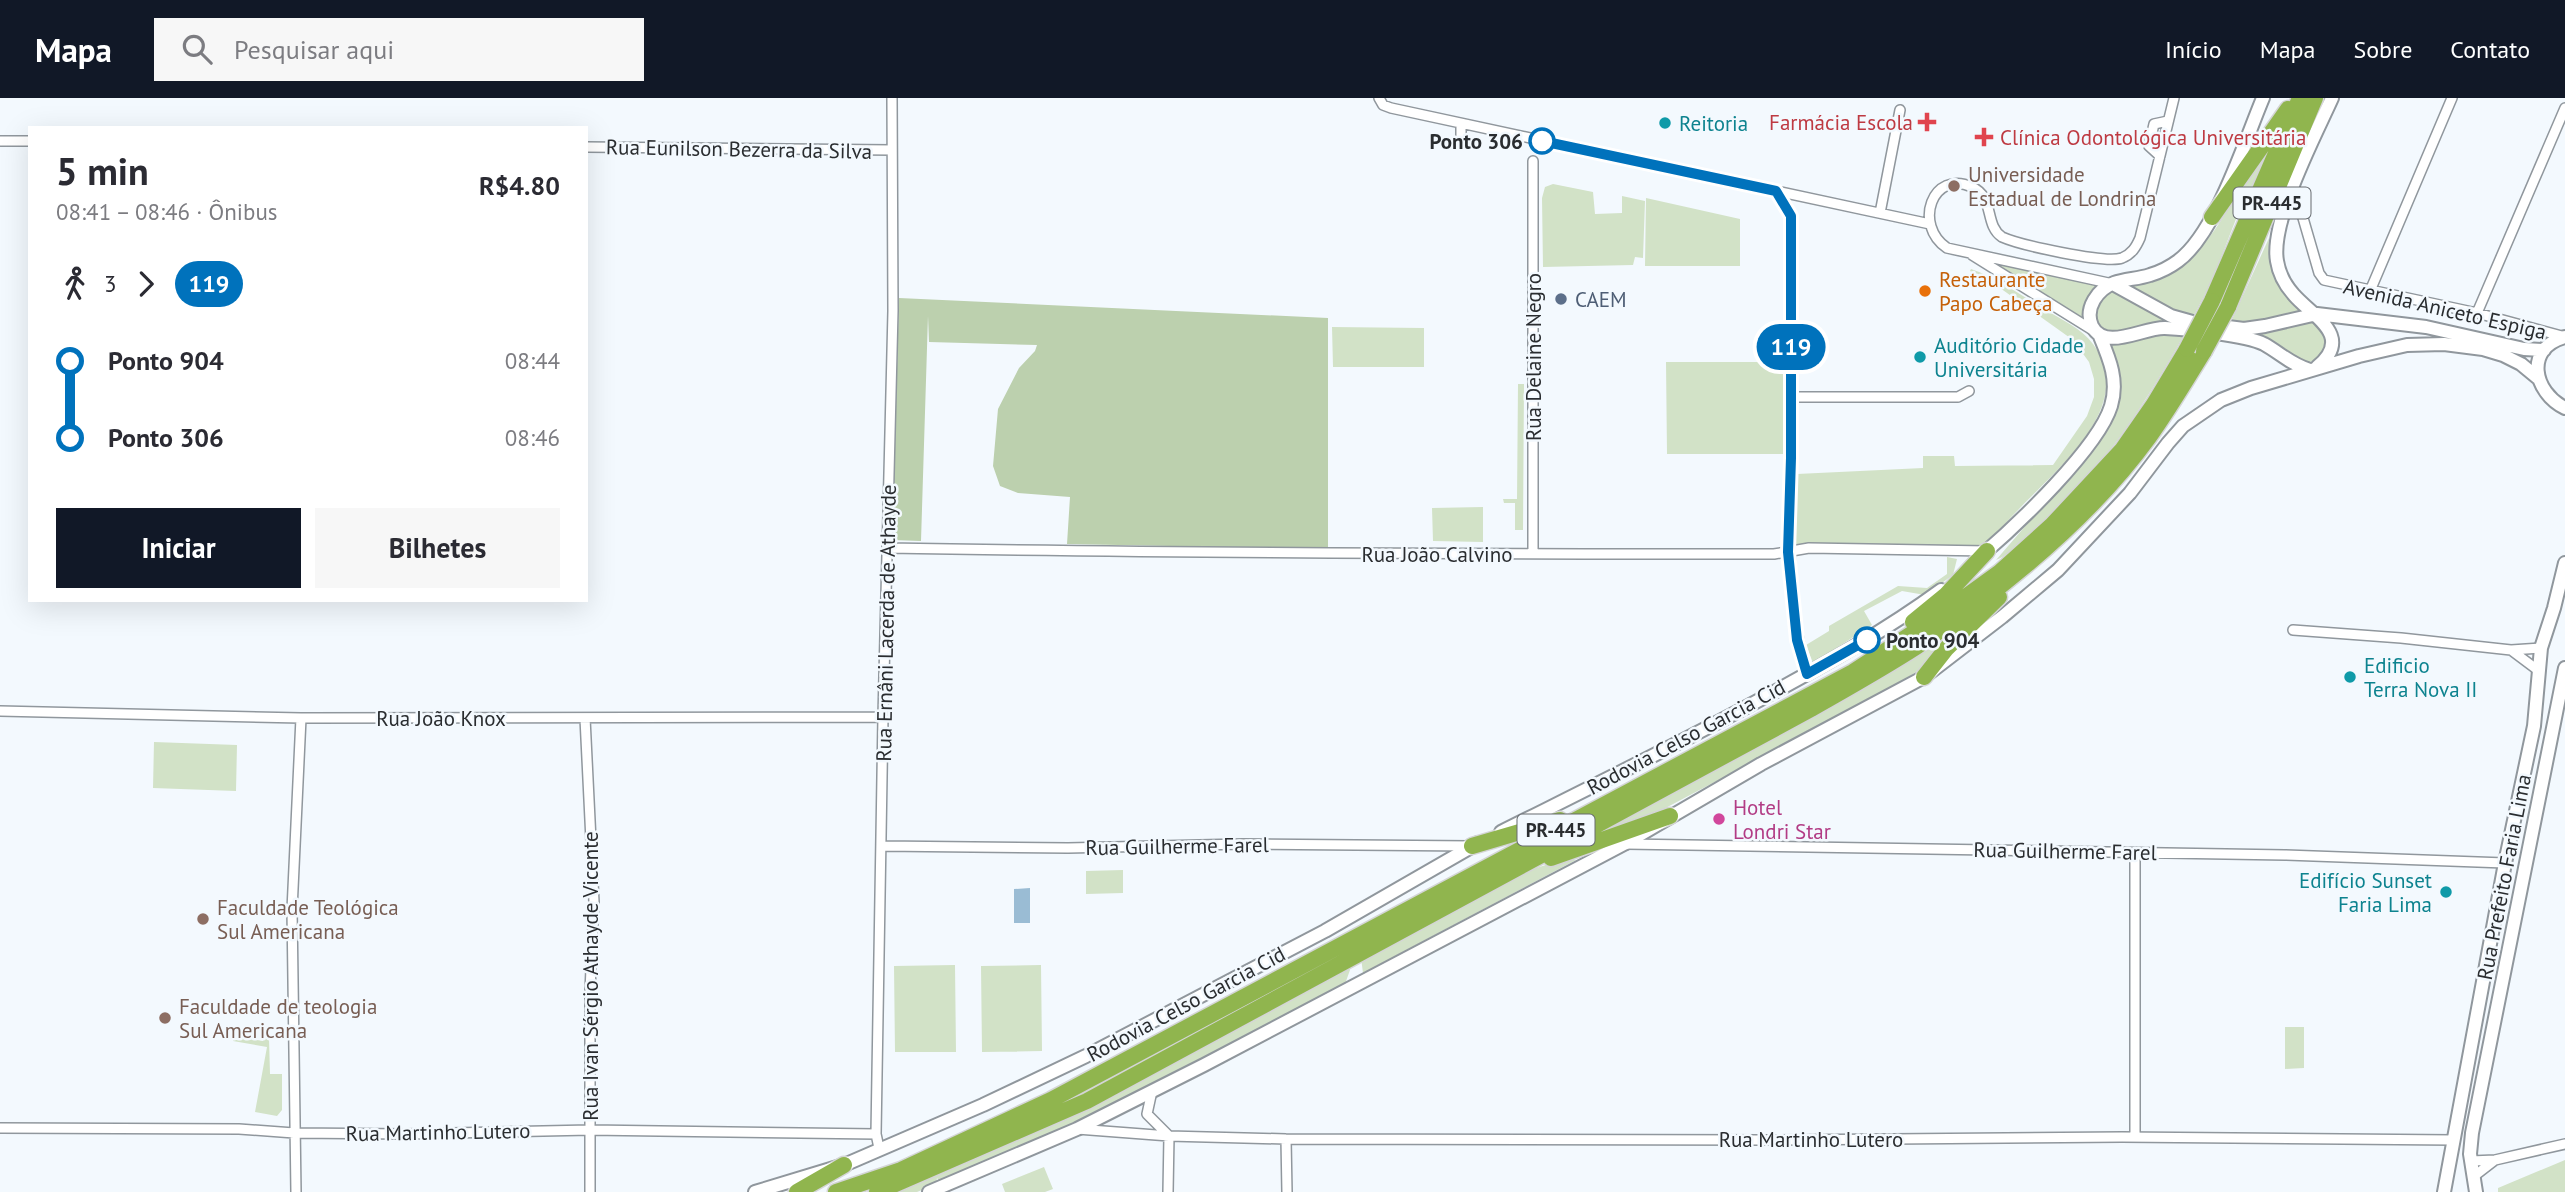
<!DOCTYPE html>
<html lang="pt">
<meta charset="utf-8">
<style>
:root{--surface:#fff;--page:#f7f7f7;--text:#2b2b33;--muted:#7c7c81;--accent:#111827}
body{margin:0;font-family:"PT Sans",sans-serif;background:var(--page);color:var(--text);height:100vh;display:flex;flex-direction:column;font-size:26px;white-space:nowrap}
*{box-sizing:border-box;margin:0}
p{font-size:23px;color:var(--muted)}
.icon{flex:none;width:38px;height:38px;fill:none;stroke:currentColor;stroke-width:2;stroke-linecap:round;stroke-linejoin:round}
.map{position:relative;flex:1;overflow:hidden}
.details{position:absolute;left:28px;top:28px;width:560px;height:476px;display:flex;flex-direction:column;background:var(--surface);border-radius:0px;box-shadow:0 7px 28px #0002}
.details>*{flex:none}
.badge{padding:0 14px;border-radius:23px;font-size:24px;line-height:46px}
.map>.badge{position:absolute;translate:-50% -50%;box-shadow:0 0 0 4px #fff}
.legs{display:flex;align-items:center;gap:10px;height:77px;padding:0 28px;font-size:23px}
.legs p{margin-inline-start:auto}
.headline{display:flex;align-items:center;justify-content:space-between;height:119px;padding:0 28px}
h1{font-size:38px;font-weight:700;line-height:52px}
.action{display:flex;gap:14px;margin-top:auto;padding:14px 28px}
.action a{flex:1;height:80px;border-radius:0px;background:var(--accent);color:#fff;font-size:28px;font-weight:700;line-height:80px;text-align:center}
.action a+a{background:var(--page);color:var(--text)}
ul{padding:0 28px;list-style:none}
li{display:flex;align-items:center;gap:24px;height:77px;font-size:26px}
li i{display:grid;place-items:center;width:10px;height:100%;margin:0 9px;background:currentColor}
li i::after{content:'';width:18px;height:18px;margin:-9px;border:5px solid;border-radius:50%;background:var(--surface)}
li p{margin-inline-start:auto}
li:first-child i{background:linear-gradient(#0000 50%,currentColor 0)}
li:last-child i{background:linear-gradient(currentColor 50%,#0000 0)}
header{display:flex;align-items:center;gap:42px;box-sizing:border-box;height:98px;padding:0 35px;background:var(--accent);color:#fff}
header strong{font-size:33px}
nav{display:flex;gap:38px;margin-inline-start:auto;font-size:24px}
.search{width:490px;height:63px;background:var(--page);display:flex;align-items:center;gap:18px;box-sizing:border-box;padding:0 24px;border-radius:0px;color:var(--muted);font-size:26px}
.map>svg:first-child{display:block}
.green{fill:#d2e2c7}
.forest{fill:#bcd0ae}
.water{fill:#9abcd4}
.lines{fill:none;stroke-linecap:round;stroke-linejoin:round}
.street-casing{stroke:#90979d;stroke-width:12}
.secondary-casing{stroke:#90979d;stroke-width:16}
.highway-casing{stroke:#d4d5d6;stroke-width:19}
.street{stroke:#fff;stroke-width:9}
.secondary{stroke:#fff;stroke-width:12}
.highway{stroke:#90b54e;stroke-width:16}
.highway-bridge-casing{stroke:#d4d5d6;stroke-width:19;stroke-linecap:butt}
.highway-bridge{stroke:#90b54e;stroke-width:16}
.line-1-casing{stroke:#fff;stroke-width:16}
.line-1{stroke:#0072bc;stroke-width:10}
.health-dot{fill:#e0444e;stroke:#f3f9fe;stroke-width:2.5}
.culture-dot{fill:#0f9aa8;stroke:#f3f9fe;stroke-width:2.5}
.stop-1-dot{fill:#fff;stroke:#0072bc;stroke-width:3.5}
.education-dot{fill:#8d6e63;stroke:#f3f9fe;stroke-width:2.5}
.food-dot{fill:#e8710a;stroke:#f3f9fe;stroke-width:2.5}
.service-dot{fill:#5c6f8a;stroke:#f3f9fe;stroke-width:2.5}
.hotel-dot{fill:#d1479c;stroke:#f3f9fe;stroke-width:2.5}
.labels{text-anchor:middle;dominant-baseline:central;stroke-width:5;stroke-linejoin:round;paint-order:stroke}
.shield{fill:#f3f9fe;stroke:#666a6e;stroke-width:2}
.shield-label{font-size:19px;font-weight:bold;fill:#2a2d30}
.health-label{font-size:21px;fill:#be3a42;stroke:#f3f9fe;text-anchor:end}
.culture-label{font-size:21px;fill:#0d838f;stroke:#f3f9fe;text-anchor:start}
.stop-label{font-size:21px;font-weight:bold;fill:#2a2d30;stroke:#f3f9fe;text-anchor:end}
.street-label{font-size:21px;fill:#2a2d30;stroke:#f3f9fe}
.education-label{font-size:21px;fill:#785e54;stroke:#f3f9fe;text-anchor:start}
.food-label{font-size:21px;fill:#c56008;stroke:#f3f9fe;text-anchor:start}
.service-label{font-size:21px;fill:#4e5e75;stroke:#f3f9fe;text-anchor:start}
.hotel-label{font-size:21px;fill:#b23c85;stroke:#f3f9fe;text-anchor:start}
</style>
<header>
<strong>Mapa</strong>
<div class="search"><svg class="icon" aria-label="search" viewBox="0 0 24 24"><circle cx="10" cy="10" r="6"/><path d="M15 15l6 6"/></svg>Pesquisar aqui</div>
<nav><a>Início</a><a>Mapa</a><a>Sobre</a><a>Contato</a></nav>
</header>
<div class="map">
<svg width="2565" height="1094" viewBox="0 0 2565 1094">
<rect width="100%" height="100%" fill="#f3f9fe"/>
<path class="green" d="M2259 62 2263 63 2261 70 2238 116 2211 185 2193 219C2173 215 2150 204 2134 190V187C2209 168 2219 119 2259 62Z
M1553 86 1593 94 1595 116 1622 115V98L1645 103 1643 160 1635 159 1633 167 1543 169 1542 100 1545 89Z
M1646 100 1740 121V168H1645Z
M2269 140C2268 180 2281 184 2301 213L2272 223 2230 226Z
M1991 163 2098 187 2086 223 1993 167Z
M1971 171C1997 180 2022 198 2046 212 2062 222 2081 230 2093 246 2138 307 2058 370 2020 410 2007 423 1996 436 1984 450L1795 446 1797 376 1923 370V358H1954L1955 368 2053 367 2087 318 2094 299V281L2089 264 2073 242 1993 185 1970 173Z
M2118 193 2169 223C2156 227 2122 238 2110 235 2086 228 2095 194 2118 193Z
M2309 223C2333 231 2329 260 2306 265L2249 235Z
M1332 229 1424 230V269H1333Z
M2164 234 2184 237C2143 310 2089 393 2022 444 2014 450 2005 459 1996 462L2085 359 2111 322 2108 245Z
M1666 264H1784V356H1667Z
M1518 286H1524L1523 432H1515V405H1504L1503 401H1517Z
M1483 409V444L1433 443 1432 410Z
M1947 459 1957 461 1953 477 1925 497 1902 493 1864 513 1872 527 1813 565 1806 547 1829 533V528L1898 488 1927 490 1947 476Z
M1961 525 1925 568 1885 594 1639 724 1559 755Z
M154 644 237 647 236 693 153 690Z
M1561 762H1576L1363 875 1361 860 1521 775Z
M1123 772V795L1086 796V773Z
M955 867 956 954H895L894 868Z
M1041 867 1042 953 982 954 981 868Z
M1347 868 1350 872 1345 886 1166 981 1045 1040 939 1083 937 1080 936 1086 917 1094H881L973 1057Z
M235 929 240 930 238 939 263 943 265 933 269 940 270 976H282V1012L277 1018 255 1014 267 949 233 943Z
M2285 929H2304V970L2285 971Z
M2565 1062V1094H2498V1090Z
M1044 1069 1053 1091 1045 1094H1005L1002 1086Z"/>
<path class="forest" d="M899 200 1328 220V451L1067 446 1070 399 1018 395 1000 388 993 368 998 311 1019 270 1035 253 1037 247 929 244 928 218 921 443 892 442Z"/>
<path class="water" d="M1030 790V825H1014V791Z"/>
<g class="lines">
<g class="street-casing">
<path id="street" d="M1379 0 1383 7 1391 10 1930 126
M1461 26V47
M0 43H30
M586 49 892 52
M2160 58 2149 48 2154 26 2168 23
M2294 89 2319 175 2324 182 2477 215 2565 239
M1776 93 1791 118C1792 198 1793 278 1791 359 1790 437 1785 500 1807 576
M1880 115 1900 12
M1972 157 2094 233
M2113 186 1947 150C1913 127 1932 71 1972 89 1995 99 1984 127 2002 139 2020 147 2105 166 2122 160 2132 156 2136 149 2140 140L2174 0
M2370 193 2452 0
M2477 215 2565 10
M1792 299H1958L1969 293
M887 450C1183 455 1478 456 1774 456L1809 450 1987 453
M1533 456V63
M2293 532 2401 540 2511 552 2541 550
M2511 552 2539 573
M0 613 301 620 883 619
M585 620 594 804 590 893V1094
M1626 746 2285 757 2505 765
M882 748 1068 750 1243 746 1471 748
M1152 993 1147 1016 1168 1037
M0 1030 239 1031 294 1035 406 1036 590 1032 876 1036
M1077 1031 1169 1038 1286 1041 1766 1042 2122 1039 2453 1042
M2135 1039V755
M1286 1041 1287 1094
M879 1050 876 1036 883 619 893 213 892 0
M2471 1063 2495 1062 2565 1046
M2473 1079 2495 1062
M296 1094 292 812 301 620
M1168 1094 1169 1038"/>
</g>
<g class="secondary-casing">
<path id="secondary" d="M2263 0C2244 45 2216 135 2178 163 2170 169 2160 174 2150 177 2138 181 2125 181 2114 185 2098 191 2084 210 2092 228 2105 254 2144 229 2165 230 2187 231 2246 237 2264 246 2280 255 2292 267 2310 272
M2113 186 2171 218 2196 225 2244 231 2265 228 2317 216 2426 229 2524 251 2544 252
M2565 239C2524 250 2533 294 2565 310
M2317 269C2355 238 2312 218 2294 197 2285 187 2279 176 2277 163 2270 123 2315 38 2332 0
M1982 457C2017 427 2098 350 2111 308 2119 282 2109 260 2099 236
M1501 734C1589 690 1677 647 1763 600 1824 567 1885 533 1941 492
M755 1094 844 1067 983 1007 1086 958 1325 833 1478 745
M929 1094 1077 1031 1204 967 1624 746 1761 666 1924 579 2002 519 2058 472 2130 395 2168 345 2183 328 2221 302 2251 290 2359 258 2407 247 2444 246 2483 251 2503 257 2521 266 2538 280
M2444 1094 2505 765 2534 628 2541 550 2554 510 2565 465
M2476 1094 2470 1056 2472 1035 2565 570"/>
</g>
<g class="highway-casing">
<path id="highway" d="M2212 119 2288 11
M2212 203 2300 0
M2228 209 2315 0
M1913 524 1946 497 1987 453
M1924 579 1946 551 1999 499
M1472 748 1560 722
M1551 760 1670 718
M797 1094 844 1067
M836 1094 901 1072 1051 1002 1853 574 1939 518 2000 474 2052 427 2122 352 2154 306 2187 251
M877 1094 1087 1003 1811 611C1846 591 1882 571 1916 549 2000 493 2090 420 2149 339 2169 311 2186 282 2204 253"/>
</g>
<use href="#street" class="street"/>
<use href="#secondary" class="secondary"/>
<use href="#highway" class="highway"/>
<g class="highway-bridge-casing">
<path id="highway-bridge" d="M2187 251 2212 203
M2204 253 2228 209"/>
</g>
<use href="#highway-bridge" class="highway-bridge"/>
</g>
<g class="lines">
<g class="line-1-casing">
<path id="line-1" d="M1542 43 1776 93 1791 118V360L1788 454 1797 542 1807 576 1867 542"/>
</g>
<use href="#line-1" class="line-1"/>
</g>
<g class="health-dot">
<path d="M1923.5 13.5h7v7h7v7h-7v7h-7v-7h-7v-7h7z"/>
<path d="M1980.5 28.5h7v7h7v7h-7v7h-7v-7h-7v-7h7z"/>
</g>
<g class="culture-dot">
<circle cx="1665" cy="25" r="7"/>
<circle cx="1920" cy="259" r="7"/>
<circle cx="2350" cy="579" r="7"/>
<circle cx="2446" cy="794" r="7"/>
</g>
<g class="stop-1-dot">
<circle cx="1542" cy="43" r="12"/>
<circle cx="1867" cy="542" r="12"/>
</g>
<g class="education-dot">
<circle cx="1954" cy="88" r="7"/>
<circle cx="203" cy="821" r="7"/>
<circle cx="165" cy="920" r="7"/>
</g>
<circle class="food-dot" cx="1925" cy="193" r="7"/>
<circle class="service-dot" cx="1561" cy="201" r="7"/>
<circle class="hotel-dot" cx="1719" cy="721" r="7"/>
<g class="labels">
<g class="shield">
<rect x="2233.5" y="89.5" width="77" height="31" rx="5"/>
<rect x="1517.5" y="716.5" width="77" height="31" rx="5"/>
</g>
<g class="shield-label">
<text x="2272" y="105">PR-445</text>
<text x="1556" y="732">PR-445</text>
</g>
<g class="health-label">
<text x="1913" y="24">Farmácia Escola</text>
<text x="2000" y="39" text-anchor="start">Clínica Odontológica Universitária</text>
</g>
<g class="culture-label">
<text x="1679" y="25">Reitoria</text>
<text x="1934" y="247">Auditório Cidade<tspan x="1934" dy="24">Universitária</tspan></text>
<text x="2364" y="567">Edificio<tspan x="2364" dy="24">Terra Nova II</tspan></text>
<text x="2432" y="782" text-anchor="end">Edifício Sunset<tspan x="2432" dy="24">Faria Lima</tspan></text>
</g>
<g class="stop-label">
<text x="1523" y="43">Ponto 306</text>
<text x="1886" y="542" text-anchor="start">Ponto 904</text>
</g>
<g class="street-label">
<text transform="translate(739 51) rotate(1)">Rua Eunilson Bezerra da Silva</text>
<text transform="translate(2445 211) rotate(13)">Avenida Aniceto Espiga</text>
<text transform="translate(1533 259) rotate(-90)">Rua Delaine Negro</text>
<text x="1437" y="456">Rua João Calvino</text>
<text transform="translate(886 525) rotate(-89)">Rua Ernâni Lacerda de Athayde</text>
<text x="441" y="620">Rua João Knox</text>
<text transform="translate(1686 639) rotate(-28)">Rodovia Celso Garcia Cid</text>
<text transform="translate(1177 748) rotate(-1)">Rua Guilherme Farel</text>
<text transform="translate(2065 753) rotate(1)">Rua Guilherme Farel</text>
<text transform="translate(2504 779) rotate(-79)">Rua Prefeito Faria Lima</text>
<text transform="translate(590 878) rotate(-90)">Rua Ivan Sérgio Athayde Vicente</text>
<text transform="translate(1186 906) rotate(-28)">Rodovia Celso Garcia Cid</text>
<text transform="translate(438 1034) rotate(-1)">Rua Martinho Lutero</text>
<text x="1811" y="1041">Rua Martinho Lutero</text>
</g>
<g class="education-label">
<text x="1968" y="76">Universidade<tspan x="1968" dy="24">Estadual de Londrina</tspan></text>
<text x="217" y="809">Faculdade Teológica<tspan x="217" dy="24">Sul Americana</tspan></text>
<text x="179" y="908">Faculdade de teologia<tspan x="179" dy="24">Sul Americana</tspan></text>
</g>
<g class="food-label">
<text x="1939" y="181">Restaurante<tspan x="1939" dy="24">Papo Cabeça</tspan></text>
</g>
<g class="service-label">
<text x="1575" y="201">CAEM</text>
</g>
<g class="hotel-label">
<text x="1733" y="709">Hotel<tspan x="1733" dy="24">Londri Star</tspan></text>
</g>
</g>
</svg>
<b class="badge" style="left:1791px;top:249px;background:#0072bc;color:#fff">119</b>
<section class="details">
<div class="headline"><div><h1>5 min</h1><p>08:41 – 08:46 · Ônibus</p></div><b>R$4.80</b></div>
<div class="legs"><svg class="icon" aria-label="walk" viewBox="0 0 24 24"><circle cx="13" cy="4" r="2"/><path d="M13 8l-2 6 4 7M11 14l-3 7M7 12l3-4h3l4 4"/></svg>3<svg class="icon" aria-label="forward" viewBox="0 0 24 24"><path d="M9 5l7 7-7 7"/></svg><b class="badge" style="background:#0072bc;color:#fff">119</b></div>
<ul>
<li><i style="color:#0072bc"></i><b>Ponto 904</b><p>08:44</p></li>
<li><i style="color:#0072bc"></i><b>Ponto 306</b><p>08:46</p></li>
</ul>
<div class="action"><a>Iniciar</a><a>Bilhetes</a></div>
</section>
</div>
